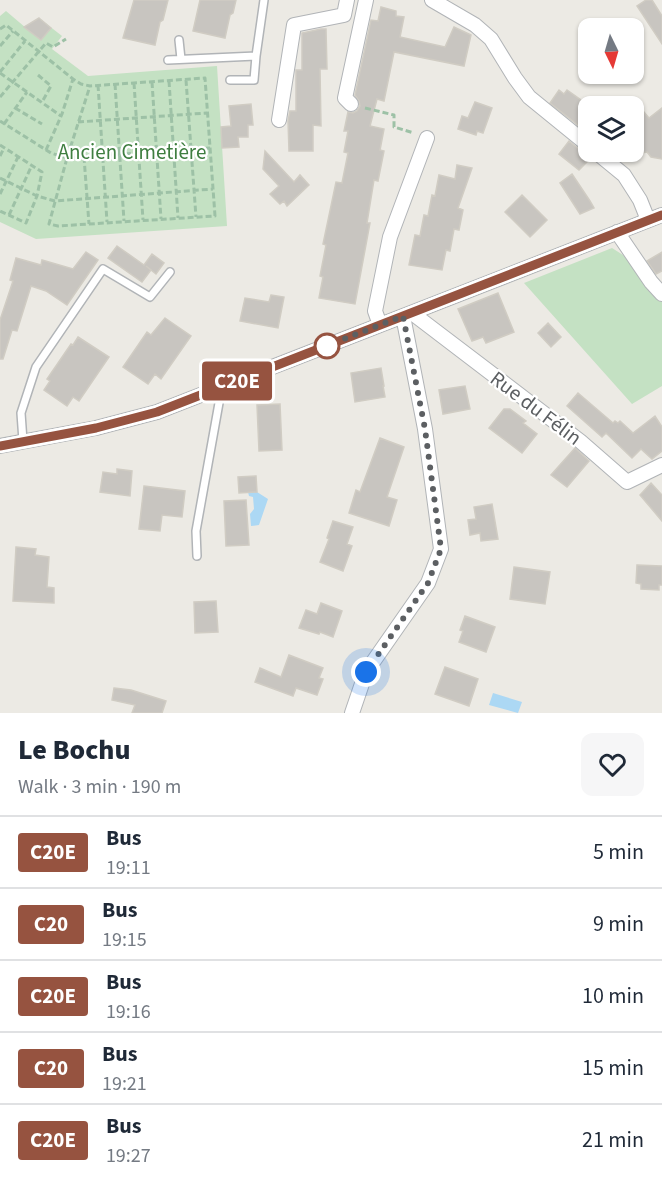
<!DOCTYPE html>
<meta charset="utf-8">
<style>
:root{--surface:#fff;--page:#f6f6f7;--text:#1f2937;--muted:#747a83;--line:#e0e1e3}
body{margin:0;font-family:"Source Sans 3",sans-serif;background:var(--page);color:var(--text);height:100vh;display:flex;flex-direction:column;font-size:22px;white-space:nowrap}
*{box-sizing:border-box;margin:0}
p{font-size:20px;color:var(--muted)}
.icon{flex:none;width:33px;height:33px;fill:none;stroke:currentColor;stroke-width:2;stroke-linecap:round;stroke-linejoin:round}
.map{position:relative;height:713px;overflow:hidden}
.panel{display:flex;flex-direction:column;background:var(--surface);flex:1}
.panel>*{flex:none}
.badge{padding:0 12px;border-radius:4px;font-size:21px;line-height:39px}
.needle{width:39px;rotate:175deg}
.fabs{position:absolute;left:578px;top:18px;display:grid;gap:12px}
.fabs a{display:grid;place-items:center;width:66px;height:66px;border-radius:12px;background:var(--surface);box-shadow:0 2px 4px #0004;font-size:30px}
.you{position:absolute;width:30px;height:30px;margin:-15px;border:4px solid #fff;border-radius:50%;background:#1a73e8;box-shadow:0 0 0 9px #1a73e833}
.map>.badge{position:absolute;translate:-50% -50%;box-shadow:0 0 0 3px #fff}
.round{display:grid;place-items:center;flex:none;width:63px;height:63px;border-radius:12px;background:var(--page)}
.summary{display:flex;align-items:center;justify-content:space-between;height:102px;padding:0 18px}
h1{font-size:28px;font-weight:800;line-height:45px}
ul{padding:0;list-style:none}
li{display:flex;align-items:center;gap:18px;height:72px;padding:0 18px;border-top:2px solid var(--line)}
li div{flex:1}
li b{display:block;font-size:22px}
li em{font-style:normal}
li .badge{min-width:66px;font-weight:700;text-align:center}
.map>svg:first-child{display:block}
.green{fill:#c4e1c3}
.water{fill:#acd8f4}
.building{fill:#c8c5c0;stroke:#d0ccc3;stroke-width:1.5}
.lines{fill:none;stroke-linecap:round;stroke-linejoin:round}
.service-casing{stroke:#b1b4b7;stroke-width:10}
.minor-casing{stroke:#b1b4b7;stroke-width:16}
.path{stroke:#9dc1a6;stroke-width:3;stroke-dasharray:6 3;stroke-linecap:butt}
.service{stroke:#fff;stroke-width:7}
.minor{stroke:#fff;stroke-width:14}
.line-casing{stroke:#fff;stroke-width:14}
.line{stroke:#965340;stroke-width:9}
.walk{stroke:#5c5f62;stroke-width:6;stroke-dasharray:0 10.8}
.stop-dot{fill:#fff;stroke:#965340;stroke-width:3}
.labels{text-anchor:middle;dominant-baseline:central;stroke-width:4.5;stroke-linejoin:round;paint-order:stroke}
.park-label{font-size:21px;fill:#3f7e40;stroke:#fff}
.street-label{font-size:21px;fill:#5c5f62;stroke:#fff}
</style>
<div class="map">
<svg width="662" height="713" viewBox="0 0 662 713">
<rect width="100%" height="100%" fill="#eceae4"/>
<path class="green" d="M6 11 26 28 31 23 39 18 62 36 52 49 88 76 217 66 227 226 36 239 0 222V16Z
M612 248 623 255 662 302V386L632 404 524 283Z"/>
<path class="water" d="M248 492H257L268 499 259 525 251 526 250 514 254 509 253 497 249 496Z
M493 693 522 702 518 713 489 705Z"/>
<path class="building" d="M134 0H168L163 20 160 22 155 45 123 38Z
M200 0H236L233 13 230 15 225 38 193 31Z
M646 0H652L662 16V44L637 6Z
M381 7 396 11V16L404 17 400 37 445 47 454 27 471 35 464 66 394 52 384 101 377 99 370 126 384 129 380 150 384 151 378 181 374 180 367 223H370L355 304 319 298 323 277 320 276 326 245 323 244 336 182 342 183 348 153 344 152 348 131H344L348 112 353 113 357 111 360 106 359 101 355 95 371 20 378 21Z
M39 18 51 28 41 40 24 27Z
M321 29H326L327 69H320L321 126 313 125V151H289L288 121 290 111H296V70H302V33Z
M559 90 564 94 567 90 588 105V133L550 103Z
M633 99 649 118 662 108V159L651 157 647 152 642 153 633 144Z
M475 102 492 108 483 133 477 131 476 135 458 129 462 116 468 118Z
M251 104 253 125H248V137H238L239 147 222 148 221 127 231 126 229 106Z
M569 141 582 152 587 154 590 159 579 170 559 154Z
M265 151 294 182 300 175 309 185 287 206 284 201 280 204 270 194 279 186 263 169Z
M457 165 472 168 458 208 463 210 459 230 454 229 450 251 446 250 442 270 409 265 415 235 420 236 424 215 428 216 432 195 435 196 439 175 455 179Z
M572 174 590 201 594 208 580 214 560 183Z
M522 195 547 220 530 237 505 212Z
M117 246 144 265 152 254 164 263 156 274 146 266 151 270 142 282 108 258Z
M86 252 98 260 67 305 46 291 31 286 17 331 12 330 3 359H0V320L13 281 10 280 16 258 41 265 42 260 73 269Z
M662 252V271L656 274 647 261Z
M498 293 514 332 486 343 483 337 472 341 458 309Z
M271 295 284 297 278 328 240 321 245 298 269 302Z
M165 318 191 336 161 379 155 374 148 384 123 367 147 332 151 335Z
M548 323 561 337 551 347 538 333Z
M78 337 109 357 79 401 73 397 67 406 44 390 50 381 47 379 71 344 73 345Z
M381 368 384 386H383L385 397 355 402 351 373Z
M465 386 470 409 443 414 439 390Z
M578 393 613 423 615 421 618 423 620 421 633 433 655 416 662 427V451L652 459 641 449 632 458 606 433 602 437 567 406Z
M280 404 282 450 259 451 257 405Z
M504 409H510L526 421 523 423 537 434 522 453 489 428Z
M380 438 404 447 387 497 397 500 389 526 349 513 356 490 360 492Z
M575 448 589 461 567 487 551 475Z
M117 469 132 471 130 496 100 492 103 472 117 474Z
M256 476 257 492 239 493 238 477Z
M651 483 662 495V521L640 495Z
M144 486 185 491 182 517 162 515 160 531 139 529Z
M246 500 249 545 226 546 224 501Z
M492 504 498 539 481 541 480 533 470 535 468 520 476 519 474 507Z
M333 521 353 527 347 544 352 546 343 571 320 562 329 539 327 538Z
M16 547 36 549 35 555 49 557 47 587 54 588V603L13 601Z
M637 565 662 566V585H659V590L641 589V584L636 583Z
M514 567 550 572 545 604 510 599Z
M216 601 218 632 195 633 194 602Z
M321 603 342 611 333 637 320 632 319 634 299 628 306 610 317 614Z
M465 616 495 627 486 652 459 642 463 631 460 630Z
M289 655 323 668 319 678 323 679 317 695 296 688 293 696 255 682 260 668 281 677Z
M445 667 478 679 469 706 435 694Z
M114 688 131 690 166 701 162 713H132L135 705 112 700Z"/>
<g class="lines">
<g class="service-casing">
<path id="service" d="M179 40 181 59
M168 60 256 56 264 0
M230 80H254L256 56
M23 441 21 413 36 367 103 269 150 297 170 272
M197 556 196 531 219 403 216 389"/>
</g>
<g class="minor-casing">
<path id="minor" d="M432 0 475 25 491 39 515 78 529 97 588 145
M351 104 345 98 366 0
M279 120 294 25 344 15 347 0
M596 152 624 175 640 200 648 220
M617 232 651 282 662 294
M412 313 580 441 627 482 662 465
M380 325 375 311 390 237 427 138
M0 446 96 428 157 412 662 215
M352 713 366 672 428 583 441 549 425 429 403 316"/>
</g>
<path class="path" d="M0 29 6 25 73 79 81 84 90 86 205 78 215 216 58 226 49 224 67 158 90 86
M0 46 13 31
M0 72 25 41
M0 73 61 116
M38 75 51 86 42 102
M186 80 196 217
M169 81 178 218
M152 82 161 219
M134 83 143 220
M115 84 124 221
M98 85 107 222
M0 97 46 43 53 47 66 39
M15 108 42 124
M365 108 394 115V127L414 133
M0 121 51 153 67 158 210 148
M78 122 207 113
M4 124 27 92
M0 145 42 172 37 196 26 223 0 211
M46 150 62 114 73 79
M0 156 4 148
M84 157 89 224
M0 178 37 196 55 201 213 189
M0 194 18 157
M9 215 32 165"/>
<use href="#service" class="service"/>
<use href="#minor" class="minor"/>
</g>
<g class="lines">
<g class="line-casing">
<path id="line" d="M0 446 96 428 157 412 662 215"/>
</g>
<use href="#line" class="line"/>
<path class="walk" d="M327 346H326L403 316 425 429 441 549 428 583 366 672"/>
</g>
<circle class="stop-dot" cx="327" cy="346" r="12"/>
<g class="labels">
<g class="park-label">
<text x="132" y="152">Ancien Cimetière</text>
</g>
<g class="street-label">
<text transform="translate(536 408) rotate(37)">Rue du Félin</text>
</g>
</g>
</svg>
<div class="fabs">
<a><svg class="needle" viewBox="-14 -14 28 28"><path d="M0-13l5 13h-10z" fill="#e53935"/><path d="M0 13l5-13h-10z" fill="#747a83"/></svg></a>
<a><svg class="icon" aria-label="layers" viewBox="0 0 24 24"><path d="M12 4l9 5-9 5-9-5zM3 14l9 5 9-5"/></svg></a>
</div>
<div class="you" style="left:366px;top:672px"></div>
<b class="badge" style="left:237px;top:381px;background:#965340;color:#fff">C20E</b>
</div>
<section class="panel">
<div class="summary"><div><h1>Le Bochu</h1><p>Walk · 3 min · 190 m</p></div><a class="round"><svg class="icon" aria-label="heart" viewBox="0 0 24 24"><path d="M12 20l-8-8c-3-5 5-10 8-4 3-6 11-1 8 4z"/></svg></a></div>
<ul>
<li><span class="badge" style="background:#965340;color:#fff">C20E</span><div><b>Bus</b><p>19:11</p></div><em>5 min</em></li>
<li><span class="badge" style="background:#965340;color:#fff">C20</span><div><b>Bus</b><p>19:15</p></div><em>9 min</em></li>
<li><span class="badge" style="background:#965340;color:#fff">C20E</span><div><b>Bus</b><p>19:16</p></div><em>10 min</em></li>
<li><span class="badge" style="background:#965340;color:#fff">C20</span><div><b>Bus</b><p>19:21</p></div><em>15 min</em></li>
<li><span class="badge" style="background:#965340;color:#fff">C20E</span><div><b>Bus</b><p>19:27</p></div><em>21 min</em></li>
</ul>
</section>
